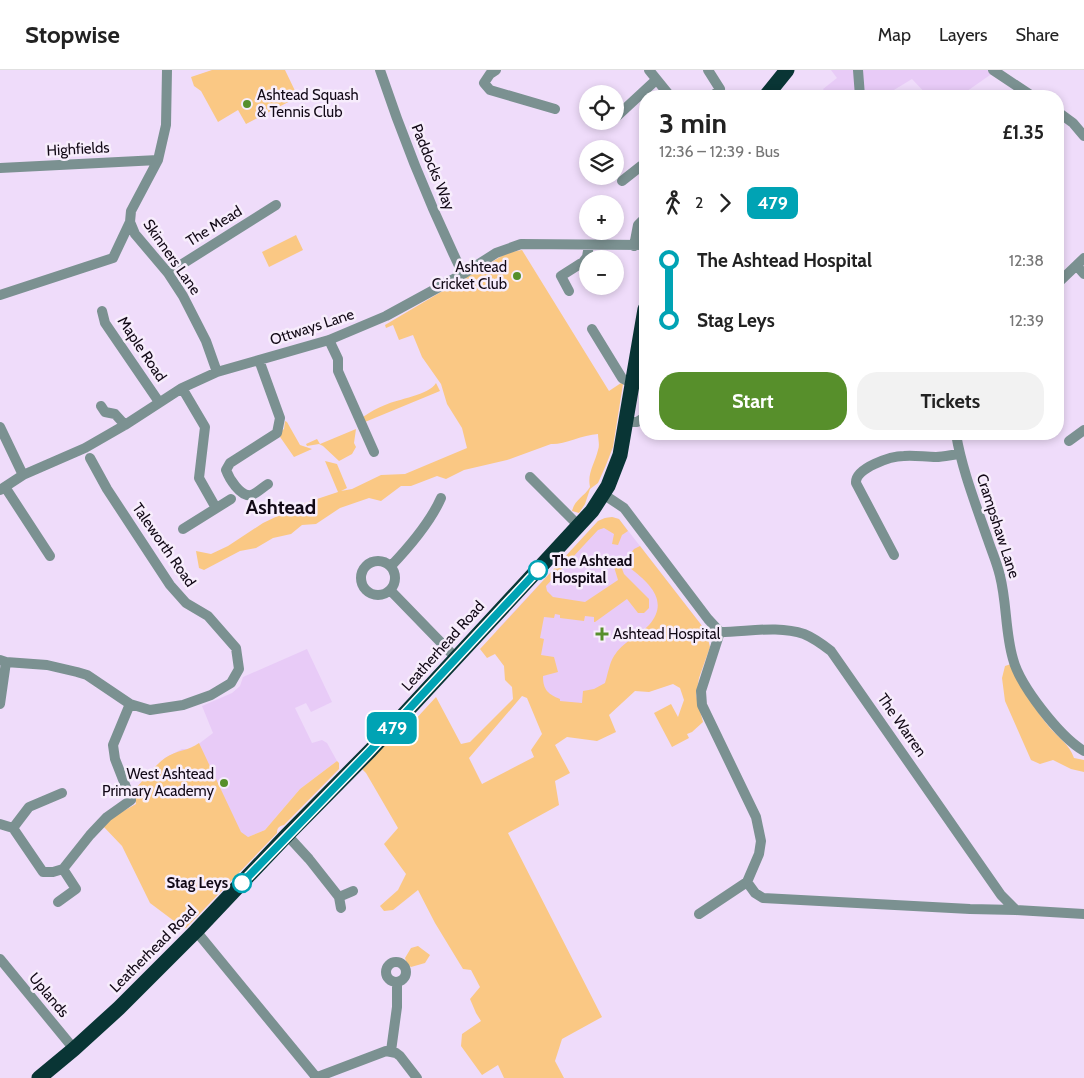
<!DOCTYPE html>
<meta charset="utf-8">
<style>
:root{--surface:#fff;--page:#f2f2f2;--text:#222;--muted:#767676;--line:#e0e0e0;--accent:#578f2b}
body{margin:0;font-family:Cabin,sans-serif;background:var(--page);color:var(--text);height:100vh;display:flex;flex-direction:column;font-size:19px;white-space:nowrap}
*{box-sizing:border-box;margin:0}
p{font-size:16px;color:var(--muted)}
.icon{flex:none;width:28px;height:28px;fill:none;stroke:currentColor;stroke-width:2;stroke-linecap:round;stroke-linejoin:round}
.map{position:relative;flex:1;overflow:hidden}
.side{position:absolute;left:639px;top:20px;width:425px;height:350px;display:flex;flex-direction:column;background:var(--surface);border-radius:20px;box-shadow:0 2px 8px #0003}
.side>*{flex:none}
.badge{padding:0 10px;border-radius:8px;font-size:18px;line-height:32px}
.fabs{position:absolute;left:579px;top:15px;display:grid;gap:10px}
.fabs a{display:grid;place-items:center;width:45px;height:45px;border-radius:50%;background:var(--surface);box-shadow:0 2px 8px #0003;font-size:25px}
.map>.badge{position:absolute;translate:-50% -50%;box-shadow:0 0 0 2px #fff}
.legs{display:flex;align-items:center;gap:8px;height:55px;padding:0 20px;font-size:16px}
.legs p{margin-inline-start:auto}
.summary{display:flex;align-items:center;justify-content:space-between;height:85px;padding:0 20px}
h1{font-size:28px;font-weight:700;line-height:38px}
.button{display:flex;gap:10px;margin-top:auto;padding:10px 20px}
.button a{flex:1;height:58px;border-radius:20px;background:var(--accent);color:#fff;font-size:20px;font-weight:700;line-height:58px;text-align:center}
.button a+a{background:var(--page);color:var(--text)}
ul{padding:0 20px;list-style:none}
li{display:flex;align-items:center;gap:18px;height:60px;font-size:19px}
li i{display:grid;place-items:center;width:8px;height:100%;margin:0 6px;background:currentColor}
li i::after{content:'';width:12px;height:12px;margin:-6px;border:4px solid;border-radius:50%;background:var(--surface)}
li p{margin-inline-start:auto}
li:first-child i{background:linear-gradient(#0000 50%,currentColor 0)}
li:last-child i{background:linear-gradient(currentColor 50%,#0000 0)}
header{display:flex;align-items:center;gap:30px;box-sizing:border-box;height:70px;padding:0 25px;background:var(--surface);border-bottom:1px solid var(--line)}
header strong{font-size:24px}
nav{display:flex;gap:28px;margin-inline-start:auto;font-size:18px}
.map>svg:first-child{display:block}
.built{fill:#e8cbf7}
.green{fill:#fac884;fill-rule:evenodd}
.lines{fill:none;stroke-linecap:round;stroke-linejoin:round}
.minor{stroke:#7b9191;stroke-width:10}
.highway{stroke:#093535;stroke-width:15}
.line-1-casing{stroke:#fff;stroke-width:11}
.line-1{stroke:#00a3b4;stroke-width:8}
.poi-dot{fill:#578f2b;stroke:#f7edfc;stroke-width:2}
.stop-1-dot{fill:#fff;stroke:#00a3b4;stroke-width:2.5}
.labels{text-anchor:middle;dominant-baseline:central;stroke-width:5;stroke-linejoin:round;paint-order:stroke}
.poi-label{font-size:15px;fill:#120916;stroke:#f7edfc;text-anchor:start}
.street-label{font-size:15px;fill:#120916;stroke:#f7edfc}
.stop-label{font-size:15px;font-weight:bold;fill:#120916;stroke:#f7edfc;text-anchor:start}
.district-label{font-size:20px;font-weight:bold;fill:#120916;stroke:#f7edfc}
</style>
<header>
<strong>Stopwise</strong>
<nav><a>Map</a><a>Layers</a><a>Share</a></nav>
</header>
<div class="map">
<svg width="1084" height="1008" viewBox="0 0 1084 1008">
<rect width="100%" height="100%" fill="#efdcfa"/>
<path class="built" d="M831 0H994L990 5 960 26H928L912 9 884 26H828L823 19 837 8Z
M612 447 619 449 706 561 555 675 496 561 598 451 605 448Z
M307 579 332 632 311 642 306 633 295 638 312 673 322 670 327 673 337 691 300 719 265 760 248 767 111 748 136 734 134 720 165 688 182 679H192L213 663 202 636 232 623 240 616 243 607Z"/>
<path class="green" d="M212 0H285L298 27 246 54 238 40 218 52 201 21 194 16 191 7Z
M296 165 303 180 269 197 262 182Z
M522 180 609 321 621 313 623 314 613 377 606 395 598 413 590 419 585 434 579 443 572 441C575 429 584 427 590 417 587 403 595 393 598 380 600 375 598 369 598 364 582 365 563 375 551 374L507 390 464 400 446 409 437 406 411 416H401L381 431 369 428 340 438 316 454 302 455 291 464 273 468 256 478 240 481 204 500 199 498 196 481 211 484 228 476 263 453 305 433 338 422 325 391 337 394 347 418 341 421 352 419 381 405 405 404 467 378 462 358 447 334 441 314 422 287 413 265 399 270 393 255 386 258 385 255 507 183Z
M436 313 440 321 365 352 363 347C370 342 377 338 385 335 398 329 429 325 436 313Z
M285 351 287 352 300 375 312 379 294 387 278 364 284 359Z
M356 359 354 373 356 377 352 384 341 390 339 391 323 376 319 374 307 376 306 374 317 369 320 374Z
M612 447 619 449 628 461 622 465 618 475 612 474 614 464 604 458 598 460 546 516 547 521 553 527 585 532 618 510 611 487 618 488 624 504 649 529V538L644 543H638L627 529 595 552H594V547L585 546 584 551 560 548V545L555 544 554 548 544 547 540 568 544 569 541 585 554 587 558 602 543 606C543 620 548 624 560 629V631L582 633 583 621 594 619 605 613C608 604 609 594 614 586 622 572 638 567 649 555 670 531 649 513 630 498L628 487 634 479 640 476 706 561 710 577 699 608 696 625 703 652 692 662 687 664 689 668 672 677 654 643 671 634 678 647 684 630 680 618 673 614 649 622 635 621 609 645 616 662 597 671 567 667 555 675 570 703 555 711 559 735 508 763 602 947 562 969 555 991 564 1008H504L498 995 482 1005 461 976 462 964 481 951 476 943 470 929 480 917 471 900 463 899 435 853 418 820 393 840 384 841 380 836 398 820 406 804 384 774 398 758 366 703 361 698 394 664 397 668 401 664 397 658 407 648 413 652 436 627 461 674 470 672 513 629 512 617 505 610 504 596 495 584 487 588 480 579 598 451 605 448ZM522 626 527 628 542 664 531 680 534 687 482 714 469 688Z
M1011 594C1022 617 1034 639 1050 658 1059 668 1069 674 1074 688L1084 690V702L1071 699 1053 690 1040 694 1031 690 1005 631 1002 608 1005 596Z
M199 673 241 762 248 767 265 760 300 719 337 691 339 693V699L284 755C279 756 277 758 277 763L186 858 177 859 174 851 150 833 122 776 103 756 111 748 136 734 134 720C144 710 154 696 165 688 176 680 189 681 199 673Z
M418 876 430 885 425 893 411 897 407 894 405 888 411 878Z"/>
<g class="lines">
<path class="minor" d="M167 0 166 55 158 90 131 141 130 152 135 164 168 203 183 226 206 271 217 302
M380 0C403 69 431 138 463 204
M496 0 490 4 484 13 490 20 555 39
M649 0 670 26
M708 0 720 19 713 26
M858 0 860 26
M993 0 1032 26
M1058 42 1073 53 1084 66
M615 48 656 10
M0 98 158 90
M622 111 641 96H645
M634 176 638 155 645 148
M1077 196 1084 204
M168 203 276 135
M1058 213 1084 188
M569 221 561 206 583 192 587 187 589 175
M0 225 113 188 130 152
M102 241 105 253 159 332
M592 259 622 308 633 314
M329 270 338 289V301L374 382
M259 290 280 348 277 363 230 393 226 400C229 408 240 427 251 425 256 424 263 417 268 414
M182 318 205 357 199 408 216 438
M101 336 105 342 115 344 125 355
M627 352H637L645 347
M0 357 23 405
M956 364C962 400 976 435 988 470 992 482 997 493 1000 506 1007 533 1005 562 1013 589 1020 616 1060 667 1084 681
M1069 371 1084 360
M530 407 579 456
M5 417 50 486
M0 420 23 405 85 378 125 355 182 318 217 302 329 270 386 246 463 204 496 183 521 174 645 175
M603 424 624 438 708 549 720 562C747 562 778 555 804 564 814 568 822 574 831 581L1001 825 1016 840
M183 459 231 429
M894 485 856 413C855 398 891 386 904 386 914 385 925 387 936 387 943 387 951 385 959 384
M361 508a17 17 0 1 1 34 0a17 17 0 1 1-34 0Z
M391 496C410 476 430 453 441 428
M390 520 456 588
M0 590 6 592 47 595 77 602 87 605 130 634 150 640 183 635 211 625 231 613 239 599 236 578 208 546 186 533 170 515 107 419 90 388
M0 634 6 592
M62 723 29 737 13 758 43 802H53L63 799 90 765 107 747 131 730 115 689 113 675 130 634
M0 754 13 758
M287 765 309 789 339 827
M747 812 755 823 763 828 970 839 1016 840 1084 844
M58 832 76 819 63 799
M341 838 339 827 353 821
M699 844 747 812 759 784 761 771 756 747 702 635 701 621 720 562
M196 861 316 1007
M0 889 74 979
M386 902a10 10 0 1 1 20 0a10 10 0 1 1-20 0Z
M391 981 397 937V912
M315 1008 386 981 396 983 400 986 417 1008"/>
<path class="highway" d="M766 26 787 0
M39 1008 74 979 119 938 196 861 287 765 370 681 592 441 608 416 620 385 645 239"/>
</g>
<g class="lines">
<g class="line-1-casing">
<path id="line-1" d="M242 813 370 681 538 500"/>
</g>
<use href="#line-1" class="line-1"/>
</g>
<g class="poi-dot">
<circle cx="247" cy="34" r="5"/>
<circle cx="517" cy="206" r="5"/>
<path d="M599.5 556.5h5v5h5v5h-5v5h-5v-5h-5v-5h5z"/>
<circle cx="224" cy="713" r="5"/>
</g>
<g class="stop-1-dot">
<circle cx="538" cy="500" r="9"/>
<circle cx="242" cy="813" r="9"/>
</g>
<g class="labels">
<g class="poi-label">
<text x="257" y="25">Ashtead Squash<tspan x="257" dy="17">&amp; Tennis Club</tspan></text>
<text x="507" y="197" text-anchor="end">Ashtead<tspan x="507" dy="17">Cricket Club</tspan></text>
<text x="613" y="564">Ashtead Hospital</text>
<text x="214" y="704" text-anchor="end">West Ashtead<tspan x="214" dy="17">Primary Academy</tspan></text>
</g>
<g class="street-label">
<text transform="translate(78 79) rotate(-3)">Highfields</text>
<text transform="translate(433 97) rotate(68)">Paddocks Way</text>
<text transform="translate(214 156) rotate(-32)">The Mead</text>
<text transform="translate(172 187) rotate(55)">Skinners Lane</text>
<text transform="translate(312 257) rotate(-18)">Ottways Lane</text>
<text transform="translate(142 279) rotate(56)">Maple Road</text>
<text transform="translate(998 456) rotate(72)">Crampshaw Lane</text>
<text transform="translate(164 475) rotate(55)">Taleworth Road</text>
<text transform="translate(443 576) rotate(-48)">Leatherhead Road</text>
<text transform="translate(902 655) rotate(55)">The Warren</text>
<text transform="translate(153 879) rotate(-45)">Leatherhead Road</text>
<text transform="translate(49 925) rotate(50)">Uplands</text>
</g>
<g class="stop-label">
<text x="552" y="491">The Ashtead<tspan x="552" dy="17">Hospital</tspan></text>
<text x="228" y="813" text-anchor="end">Stag Leys</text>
</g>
<g class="district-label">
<text x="281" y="437">Ashtead</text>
</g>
</g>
</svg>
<div class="fabs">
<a><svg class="icon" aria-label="locate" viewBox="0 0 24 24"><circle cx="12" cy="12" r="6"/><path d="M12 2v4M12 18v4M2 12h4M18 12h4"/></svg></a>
<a><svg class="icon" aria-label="layers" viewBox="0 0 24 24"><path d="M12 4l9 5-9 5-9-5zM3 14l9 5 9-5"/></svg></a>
<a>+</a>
<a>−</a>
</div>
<b class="badge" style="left:392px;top:658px;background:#00a3b4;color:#fff">479</b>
<section class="side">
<div class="summary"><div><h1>3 min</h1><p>12:36 – 12:39 · Bus</p></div><b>£1.35</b></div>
<div class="legs"><svg class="icon" aria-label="walk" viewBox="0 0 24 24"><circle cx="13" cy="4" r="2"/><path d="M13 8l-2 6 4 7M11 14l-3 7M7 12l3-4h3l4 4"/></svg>2<svg class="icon" aria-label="forward" viewBox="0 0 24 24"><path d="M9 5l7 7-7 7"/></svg><b class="badge" style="background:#00a3b4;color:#fff">479</b></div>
<ul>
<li><i style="color:#00a3b4"></i><b>The Ashtead Hospital</b><p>12:38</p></li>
<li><i style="color:#00a3b4"></i><b>Stag Leys</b><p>12:39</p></li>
</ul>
<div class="button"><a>Start</a><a>Tickets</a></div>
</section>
</div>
